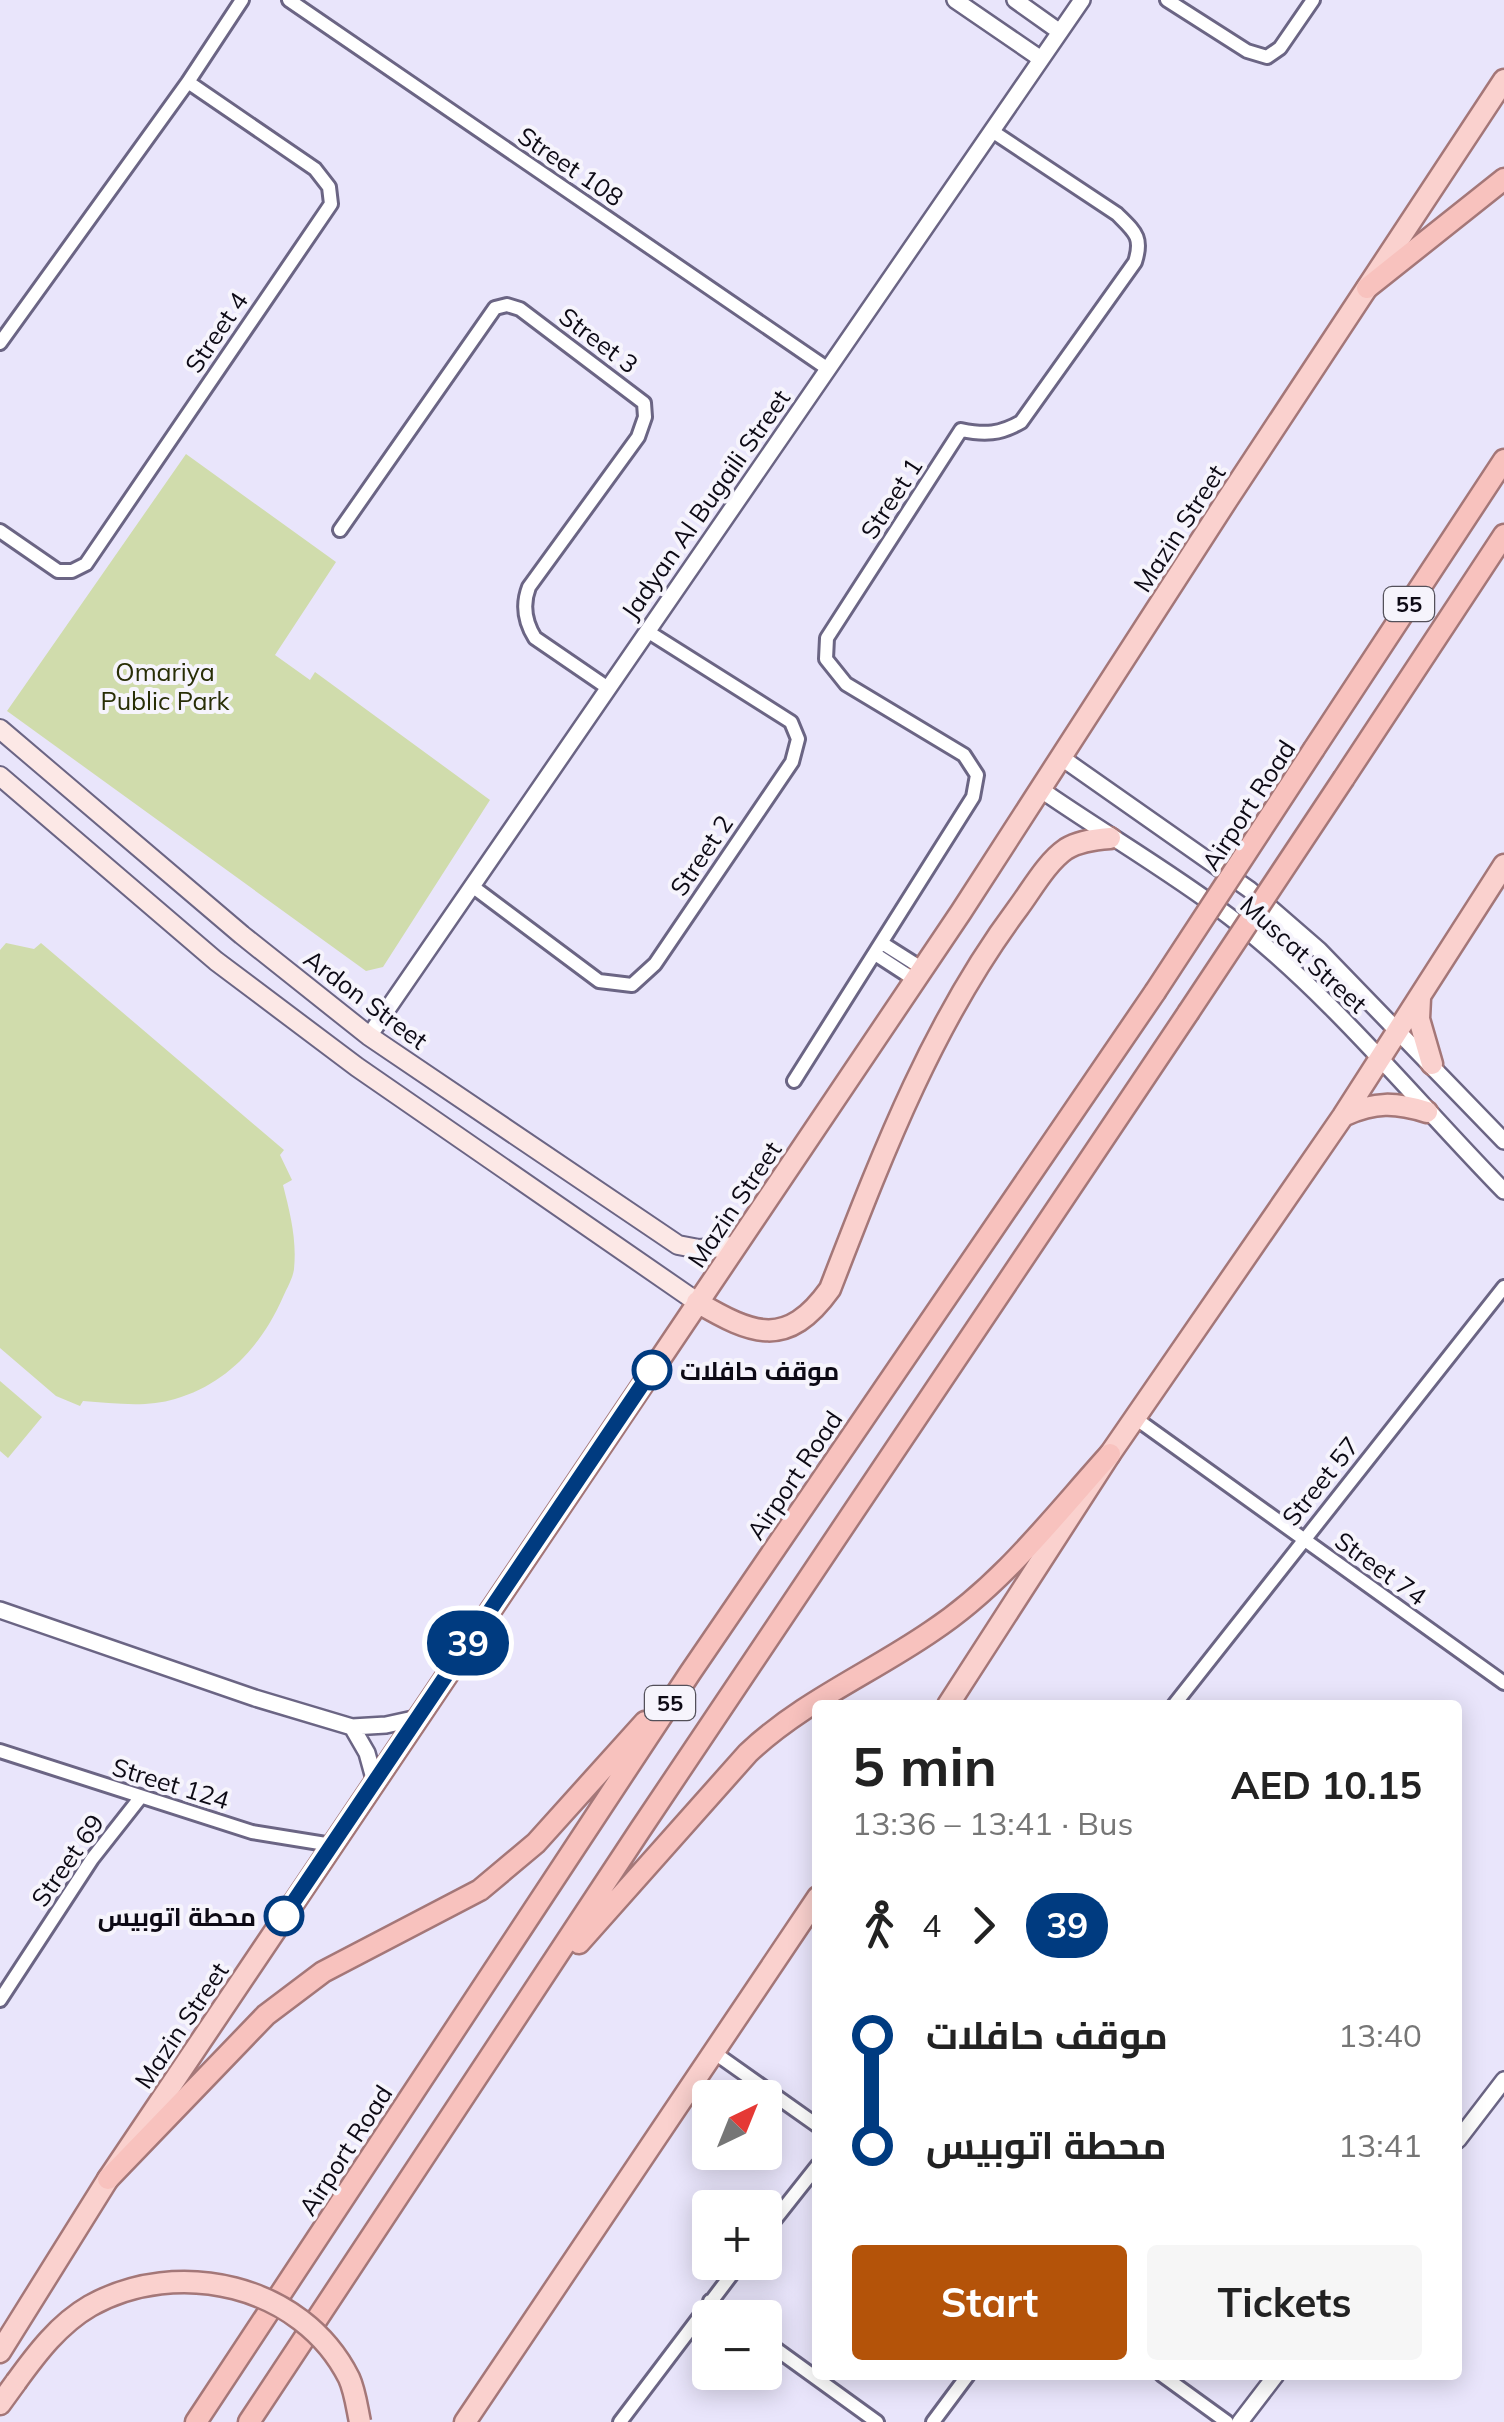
<!DOCTYPE html>
<meta charset="utf-8">
<style>
:root{--surface:#fff;--page:#f6f6f6;--text:#222;--muted:#767676;--accent:#b45309}
body{margin:0;font-family:Mulish,Cairo,sans-serif;background:var(--page);color:var(--text);height:100vh;display:flex;flex-direction:column;font-size:38px;white-space:nowrap}
*{box-sizing:border-box;margin:0}
p{font-size:32px;color:var(--muted)}
.icon{flex:none;width:55px;height:55px;fill:none;stroke:currentColor;stroke-width:2;stroke-linecap:round;stroke-linejoin:round}
.map{position:relative;flex:1;overflow:hidden}
.side{position:absolute;left:812px;top:1700px;width:650px;height:680px;display:flex;flex-direction:column;background:var(--surface);border-radius:10px;box-shadow:0 5px 25px #0003}
.side>*{flex:none}
.badge{padding:0 20px;border-radius:32px;font-size:35px;line-height:65px}
.needle{width:65px;rotate:43deg}
.tools{position:absolute;left:692px;top:2080px;display:grid;gap:20px}
.tools a{display:grid;place-items:center;width:90px;height:90px;border-radius:10px;background:var(--surface);box-shadow:0 5px 25px #0003;font-size:50px}
.map>.badge{position:absolute;translate:-50% -50%;box-shadow:0 0 0 5px #fff}
.legs{display:flex;align-items:center;gap:15px;height:110px;padding:0 40px;font-size:32px}
.legs p{margin-inline-start:auto}
.overview{display:flex;align-items:center;justify-content:space-between;height:170px;padding:0 40px}
h1{font-size:55px;font-weight:700;line-height:75px}
.action{display:flex;gap:20px;margin-top:auto;padding:20px 40px}
.action a{flex:1;height:115px;border-radius:10px;background:var(--accent);color:#fff;font-size:40px;font-weight:700;line-height:115px;text-align:center}
.action a+a{background:var(--page);color:var(--text)}
ul{padding:0 40px;list-style:none}
li{display:flex;align-items:center;gap:35px;height:110px;font-size:38px}
li i{display:grid;place-items:center;width:15px;height:100%;margin:0 12px;background:currentColor}
li i::after{content:'';width:25px;height:25px;margin:-12px;border:8px solid;border-radius:50%;background:var(--surface)}
li p{margin-inline-start:auto}
li:first-child i{background:linear-gradient(#0000 50%,currentColor 0)}
li:last-child i{background:linear-gradient(currentColor 50%,#0000 0)}
.map>svg:first-child{display:block}
.green{fill:#d0dcac}
.lines{fill:none;stroke-linecap:round;stroke-linejoin:round}
.minor-casing{stroke:#6b6584;stroke-width:18}
.tertiary-casing{stroke:#6b6584;stroke-width:20}
.secondary-casing{stroke:#6b6584;stroke-width:22}
.primary-casing{stroke:#a47778;stroke-width:25}
.trunk-casing{stroke:#a47778;stroke-width:25}
.minor{stroke:#fff;stroke-width:12}
.tertiary{stroke:#fff;stroke-width:15}
.secondary{stroke:#fce8e6;stroke-width:18}
.primary{stroke:#fad1ce;stroke-width:20}
.trunk{stroke:#f8c2be;stroke-width:20}
.primary-bridge-casing{stroke:#a47778;stroke-width:25;stroke-linecap:butt}
.trunk-bridge-casing{stroke:#a47778;stroke-width:25;stroke-linecap:butt}
.primary-bridge{stroke:#fad1ce;stroke-width:20}
.trunk-bridge{stroke:#f8c2be;stroke-width:20}
.line-1-casing{stroke:#fff;stroke-width:22}
.line-1{stroke:#003b80;stroke-width:15}
.stop-1-dot{fill:#fff;stroke:#003b80;stroke-width:5}
.labels{text-anchor:middle;dominant-baseline:central;stroke-width:8;stroke-linejoin:round;paint-order:stroke}
.shield{fill:#f6f4fc;stroke:#53505a;stroke-width:2.5}
.shield-label{font-size:22px;font-weight:bold;fill:#0d0a15}
.street-label{font-size:25px;fill:#0d0a15;stroke:#f6f4fc}
.park-label{font-size:25px;fill:#282e06;stroke:#f6f4fc}
.stop-label{font-size:25px;font-weight:bold;fill:#0d0a15;stroke:#f6f4fc;text-anchor:start}
</style>
<div class="map">
<svg width="1504" height="2422" viewBox="0 0 1504 2422">
<rect width="100%" height="100%" fill="#e9e5fb"/>
<path class="green" d="M186 454 336 562 275 655 310 680 315 672 490 800 383 967 366 971 7 711Z
M6 943 34 949 41 943 284 1150 280 1155 292 1180 283 1185C290 1213 297 1239 294 1269 293 1278 287 1288 283 1297 262 1345 227 1384 175 1399 146 1408 112 1403 83 1401L80 1406 56 1396 0 1348V950Z
M0 1381 42 1417 8 1458 0 1451Z"/>
<g class="lines">
<g class="minor-casing">
<path id="minor" d="M289 0 828 369
M1167 0 1247 51 1267 57 1280 48 1313 0
M0 343 188 82 242 0
M340 530 495 308 507 305 520 309 644 403 645 417 638 437 529 587C522 605 525 622 535 638L608 688
M0 531 58 571H72L86 564 331 204 329 187 315 169 188 82
M472 886 599 981 632 985 655 964 792 762 798 739 791 722 647 631
M882 943 923 969
M875 954 915 980
M794 1081 973 797 977 775 964 755 846 684 826 659 827 638 961 430C985 435 1000 434 1021 422L1135 262C1143 237 1135 232 1117 214L992 131
M1135 1418 1504 1683
M1174 1705 1504 1287
M0 1751 252 1832 332 1845
M0 2000 92 1859 140 1798
M712 2051 818 2126
M765 2232 818 2165
M710 2301 733 2318
M765 2341 877 2422
M1162 2375 1227 2422
M620 2422 741 2262
M933 2422 968 2375"/>
</g>
<g class="tertiary-casing">
<path id="tertiary" d="M955 0 1041 59
M1015 0 1060 32
M1062 758 1250 890 1319 950 1504 1141
M1040 789C1102 832 1171 872 1230 917 1332 996 1414 1099 1504 1191
M369 1036 1082 0
M0 1610 255 1698 352 1727 386 1725 418 1718
M352 1727 367 1753 375 1782
M1458 2140 1504 2080
M1240 2422 1276 2375"/>
</g>
<g class="secondary-casing">
<path id="secondary" d="M0 729 242 935 369 1036 678 1245 699 1249 735 1246
M0 776 216 961 357 1067 697 1302"/>
</g>
<g class="primary-casing">
<path id="primary" d="M1420 998 1419 1019 1432 1064
M1345 1115C1375 1102 1395 1102 1427 1112
M697 1302C753 1335 787 1349 830 1289 882 1155 932 1023 1018 908 1032 889 1047 862 1066 849 1079 841 1096 839 1110 838
M948 1705 1110 1454 1343 1116 1504 865
M0 2352 108 2179 961 912 1227 500 1504 80
M0 2404 16 2382
M465 2422 818 1897"/>
</g>
<g class="trunk-casing">
<path id="trunk" d="M1367 288 1504 179
M1314 749 1504 460
M1344 778 1504 535
M579 1943 748 1753C802 1702 871 1673 932 1631 1002 1585 1054 1516 1110 1454
M108 2179 266 2015 323 1972 480 1890 536 1843 645 1722
M196 2422 690 1673 1155 992
M249 2422 640 1830 1188 1013"/>
</g>
<use href="#minor" class="minor"/>
<use href="#tertiary" class="tertiary"/>
<use href="#secondary" class="secondary"/>
<use href="#primary" class="primary"/>
<use href="#trunk" class="trunk"/>
<g class="primary-bridge-casing">
<path id="primary-bridge" d="M16 2382C37 2353 59 2324 90 2306 177 2257 302 2284 349 2378 355 2391 357 2408 360 2422"/>
</g>
<g class="trunk-bridge-casing">
<path id="trunk-bridge" d="M1155 992 1314 749
M1188 1013 1344 778"/>
</g>
<use href="#primary-bridge" class="primary-bridge"/>
<use href="#trunk-bridge" class="trunk-bridge"/>
</g>
<g class="lines">
<g class="line-1-casing">
<path id="line-1" d="M284 1916 652 1370"/>
</g>
<use href="#line-1" class="line-1"/>
</g>
<g class="stop-1-dot">
<circle cx="652" cy="1370" r="18"/>
<circle cx="284" cy="1916" r="18"/>
</g>
<g class="labels">
<g class="shield">
<rect x="1384" y="587" width="50" height="34" rx="8"/>
<rect x="645" y="1686" width="50" height="34" rx="8"/>
</g>
<g class="shield-label">
<text x="1409" y="604">55</text>
<text x="670" y="1703">55</text>
</g>
<g class="street-label">
<text transform="translate(571 166) rotate(34)">Street 108</text>
<text transform="translate(216 332) rotate(-56)">Street 4</text>
<text transform="translate(599 340) rotate(37)">Street 3</text>
<text transform="translate(891 498) rotate(-57)">Street 1</text>
<text transform="translate(705 504) rotate(-55)">Jadyan Al Bugaili Street</text>
<text transform="translate(1179 528) rotate(-57)">Mazin Street</text>
<text transform="translate(1248 805) rotate(-57)">Airport Road</text>
<text transform="translate(701 855) rotate(-56)">Street 2</text>
<text transform="translate(1304 954) rotate(42)">Muscat Street</text>
<text transform="translate(366 999) rotate(37)">Ardon Street</text>
<text transform="translate(734 1204) rotate(-56)">Mazin Street</text>
<text transform="translate(794 1475) rotate(-56)">Airport Road</text>
<text transform="translate(1320 1481) rotate(-51)">Street 57</text>
<text transform="translate(1381 1568) rotate(36)">Street 74</text>
<text transform="translate(171 1783) rotate(17)">Street 124</text>
<text transform="translate(67 1860) rotate(-55)">Street 69</text>
<text transform="translate(181 2025) rotate(-56)">Mazin Street</text>
<text transform="translate(345 2150) rotate(-57)">Airport Road</text>
</g>
<g class="park-label">
<text x="165" y="671">Omariya<tspan x="165" dy="29">Public Park</tspan></text>
</g>
<g class="stop-label">
<text x="680" y="1370">موقف حافلات</text>
<text x="256" y="1916" text-anchor="end">محطة اتوبيس</text>
</g>
</g>
</svg>
<div class="tools">
<a><svg class="needle" viewBox="-14 -14 28 28"><path d="M0-13l5 13h-10z" fill="#e53935"/><path d="M0 13l5-13h-10z" fill="#767676"/></svg></a>
<a>+</a>
<a>−</a>
</div>
<b class="badge" style="left:468px;top:1643px;background:#003b80;color:#fff">39</b>
<section class="side">
<div class="overview"><div><h1>5 min</h1><p>13:36 – 13:41 · Bus</p></div><b>AED 10.15</b></div>
<div class="legs"><svg class="icon" aria-label="walk" viewBox="0 0 24 24"><circle cx="13" cy="4" r="2"/><path d="M13 8l-2 6 4 7M11 14l-3 7M7 12l3-4h3l4 4"/></svg>4<svg class="icon" aria-label="forward" viewBox="0 0 24 24"><path d="M9 5l7 7-7 7"/></svg><b class="badge" style="background:#003b80;color:#fff">39</b></div>
<ul>
<li><i style="color:#003b80"></i><b>موقف حافلات</b><p>13:40</p></li>
<li><i style="color:#003b80"></i><b>محطة اتوبيس</b><p>13:41</p></li>
</ul>
<div class="action"><a>Start</a><a>Tickets</a></div>
</section>
</div>
